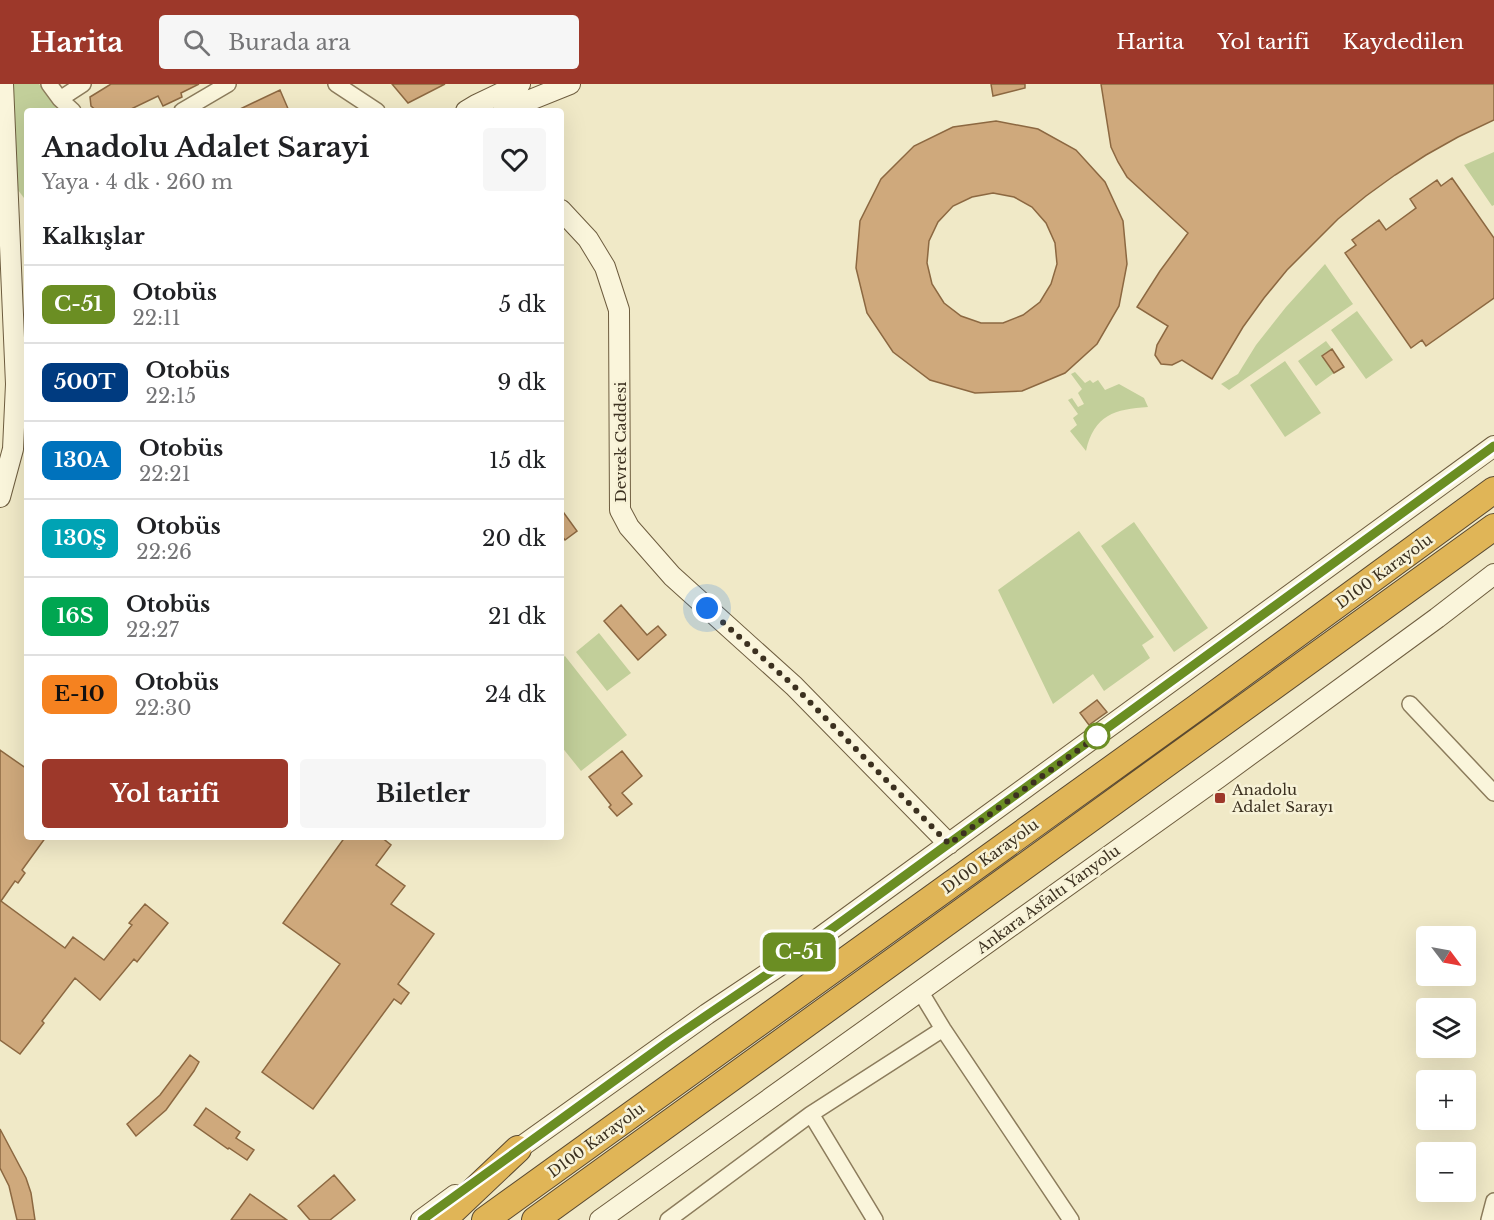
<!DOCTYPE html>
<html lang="tr">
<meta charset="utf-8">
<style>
:root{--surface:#fff;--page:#f6f6f6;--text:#202124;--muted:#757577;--line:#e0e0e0;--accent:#9d382a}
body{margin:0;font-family:"Libre Baskerville",serif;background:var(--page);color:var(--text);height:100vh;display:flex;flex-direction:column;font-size:22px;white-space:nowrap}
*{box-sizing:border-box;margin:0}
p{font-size:20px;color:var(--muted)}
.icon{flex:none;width:33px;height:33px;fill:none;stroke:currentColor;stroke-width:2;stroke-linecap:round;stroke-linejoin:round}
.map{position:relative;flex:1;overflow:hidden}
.drawer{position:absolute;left:24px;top:24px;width:540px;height:732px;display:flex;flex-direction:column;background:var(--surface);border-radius:6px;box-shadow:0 6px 24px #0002}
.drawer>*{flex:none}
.badge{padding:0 12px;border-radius:9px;font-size:21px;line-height:39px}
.needle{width:39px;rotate:122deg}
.buttons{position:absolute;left:1416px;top:842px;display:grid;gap:12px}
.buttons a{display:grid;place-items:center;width:60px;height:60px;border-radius:6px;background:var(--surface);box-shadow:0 6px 24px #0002;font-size:30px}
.you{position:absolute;width:30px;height:30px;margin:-15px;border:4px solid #fff;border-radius:50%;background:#1a73e8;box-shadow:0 0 0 9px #1a73e833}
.map>.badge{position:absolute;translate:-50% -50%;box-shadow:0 0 0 3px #fff}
h2{padding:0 18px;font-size:22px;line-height:54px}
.round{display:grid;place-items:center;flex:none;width:63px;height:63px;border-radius:6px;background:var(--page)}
.head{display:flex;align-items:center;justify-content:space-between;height:102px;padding:0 18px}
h1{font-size:28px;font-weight:700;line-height:45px}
.primary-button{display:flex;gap:12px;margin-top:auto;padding:12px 18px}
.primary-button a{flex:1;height:69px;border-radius:6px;background:var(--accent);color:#fff;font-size:24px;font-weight:700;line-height:69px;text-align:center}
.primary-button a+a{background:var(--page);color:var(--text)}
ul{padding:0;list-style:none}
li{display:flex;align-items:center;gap:18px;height:78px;padding:0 18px;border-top:2px solid var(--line)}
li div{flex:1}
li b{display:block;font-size:22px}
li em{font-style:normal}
li .badge{min-width:66px;font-weight:700;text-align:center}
header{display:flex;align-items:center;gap:36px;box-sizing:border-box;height:84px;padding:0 30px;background:var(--accent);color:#fff}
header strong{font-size:28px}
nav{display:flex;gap:33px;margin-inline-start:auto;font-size:21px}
.search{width:420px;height:54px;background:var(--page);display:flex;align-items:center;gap:15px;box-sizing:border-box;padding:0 21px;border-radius:6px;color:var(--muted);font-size:22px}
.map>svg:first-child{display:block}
.green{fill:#c2cf9a}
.building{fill:#cfa97c;stroke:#8c6841;stroke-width:1.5;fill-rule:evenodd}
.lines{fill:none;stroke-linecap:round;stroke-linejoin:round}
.street-casing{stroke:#8c7c5c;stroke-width:18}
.secondary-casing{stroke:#6e5d3f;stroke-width:22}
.highway-casing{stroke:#5a4930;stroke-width:28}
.street{stroke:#faf5db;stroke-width:15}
.secondary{stroke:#faf5db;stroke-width:20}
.highway{stroke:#e0b557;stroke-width:26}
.line-casing{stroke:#fff;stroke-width:14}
.line{stroke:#6b8e23;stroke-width:9}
.walk{stroke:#3c3120;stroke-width:6;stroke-dasharray:0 10.8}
.stop-dot{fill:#fff;stroke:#6b8e23;stroke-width:3}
.poi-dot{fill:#9d382a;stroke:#f7f2d7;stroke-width:2}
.labels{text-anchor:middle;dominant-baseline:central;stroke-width:5;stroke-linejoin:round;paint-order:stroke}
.street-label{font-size:15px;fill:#3c3120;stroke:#f7f2d7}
.poi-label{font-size:15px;fill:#3c3120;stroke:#f7f2d7;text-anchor:start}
</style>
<header>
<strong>Harita</strong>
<div class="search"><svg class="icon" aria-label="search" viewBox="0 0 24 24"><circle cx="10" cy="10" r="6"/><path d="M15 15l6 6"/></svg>Burada ara</div>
<nav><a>Harita</a><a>Yol tarifi</a><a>Kaydedilen</a></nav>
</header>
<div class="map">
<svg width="1494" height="1136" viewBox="0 0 1494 1136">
<rect width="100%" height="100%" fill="#f0e9c7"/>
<path class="green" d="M10 0H39L64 27H27V118L15 102Z
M1494 68V121L1492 122 1464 81Z
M1325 180 1353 220 1229 306 1221 300 1238 290 1256 261 1286 223Z
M1357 227 1393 276 1366 295 1331 246Z
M1326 257 1332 265 1322 272 1334 289 1316 302 1298 277Z
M1285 277 1321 329 1285 353 1250 301Z
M1075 288 1085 299 1090 296 1093 299 1098 296 1105 306 1119 300 1144 314 1148 323C1115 325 1094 331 1086 367L1070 347 1077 341 1073 334 1078 330 1068 316 1072 314 1078 323 1084 320 1078 309 1082 305 1071 290Z
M1134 438 1208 544 1174 568 1101 462Z
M1079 447 1154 553 1142 561 1150 574 1104 607 1093 590 1053 620 998 506Z
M599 549 631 589 607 607 576 568Z
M565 572 627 651 581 687 561 662V575Z"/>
<path class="building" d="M111 0H199L181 9 182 13 163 22 158 12 127 27H97L91 22 90 13Z
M392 0H445L408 19Z
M991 0H1025V4L993 12Z
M1101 0H1494V36L1458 53 1426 71 1395 91 1366 112 1338 135 1287 186 1264 214 1243 243 1212 295 1182 276 1172 281 1161 280 1155 271 1157 261 1168 242 1137 223 1160 187 1188 149 1127 93 1118 78 1111 63Z
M280 6 289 27H236Z
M996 37 1038 45 1076 66 1105 98 1123 137 1127 180 1119 222 1097 260 1065 289 1022 307 975 309 930 296 893 268 867 229 856 184 860 137 881 95 914 62 953 43ZM993 109 1014 113 1032 123 1046 139 1055 159 1057 180 1051 200 1040 218 1023 231 1003 239H981L961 232 944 219 932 200 927 179 929 157 938 138 953 122 972 113Z
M1452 94 1494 154V214L1426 262 1422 256 1411 264 1345 169 1356 161 1352 156 1379 136 1386 146 1416 124 1410 115 1437 96 1441 102Z
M1332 265 1344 283 1334 289 1322 272Z
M561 425 577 447 565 456 561 451Z
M621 521 647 551 658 542 666 551 638 576 604 537Z
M1097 616 1107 628 1089 641 1080 629Z
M0 666 27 685V753H46L22 786 25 789 18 799 15 797 1 817 65 864 73 853 104 876 132 841 129 839 145 820 168 839 137 878 134 875 100 916 75 894 42 937 44 939 20 970 0 956Z
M622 667 642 692 622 709 632 720 617 732 609 723 611 721 589 693Z
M345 753H381L391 761 376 781 405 802 391 820 434 850 398 900 409 909 401 920 394 915 313 1025 262 988 340 880 283 839Z
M190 971 199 978 194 987 166 1026 136 1052 127 1040 160 1011Z
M206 1024 240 1048 236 1054 254 1066 247 1076 229 1064 228 1065 194 1041Z
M0 1045 26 1094 31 1109 35 1136H17L9 1102 0 1084Z
M334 1091 355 1116 330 1136H310L298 1122Z
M250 1110 287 1136H231Z"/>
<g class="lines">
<g class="street-casing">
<path id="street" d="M49 0 60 15 73 27
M336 0 377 27
M60 15 83 0
M182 27 228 0
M1410 620 1494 709
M920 907 943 945 1071 1136
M668 1136 811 1030
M875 1136 811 1030 943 945
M1489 1136 1494 1117"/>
</g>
<g class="secondary-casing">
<path id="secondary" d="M466 27 476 21 520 0
M503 27 570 0
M561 126 588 155 605 183 619 226 620 426 629 443 672 492 794 602 949 760
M0 413 13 365 16 300 3 0
M508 1072 707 930 800 868 1494 362
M421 1136 455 1111
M600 1136 1218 694 1437 534 1494 490"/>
</g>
<g class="highway-casing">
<path id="highway" d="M443 1136 518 1065
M485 1136 1196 624 1494 406
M535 1136 1494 443"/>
</g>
<use href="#street" class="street"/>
<use href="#secondary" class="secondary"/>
<use href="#highway" class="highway"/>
</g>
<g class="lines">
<g class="line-casing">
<path id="line" d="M422 1136 669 957 800 868 855 828 1494 362"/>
</g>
<use href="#line" class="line"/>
<path class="walk" d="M707 524 794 602 949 760 1103 648 1097 652"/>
</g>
<circle class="stop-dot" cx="1097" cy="652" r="12"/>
<rect class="poi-dot" x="1214" y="708" width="12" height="12" rx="3"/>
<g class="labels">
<g class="street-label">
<text transform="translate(620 358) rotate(-90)">Devrek Caddesi</text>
<text transform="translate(1384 487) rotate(-36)">D100 Karayolu</text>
<text transform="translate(990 772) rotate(-36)">D100 Karayolu</text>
<text transform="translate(1048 815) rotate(-36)">Ankara Asfaltı Yanyolu</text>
<text transform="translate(596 1056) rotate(-36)">D100 Karayolu</text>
</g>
<g class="poi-label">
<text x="1232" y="705">Anadolu<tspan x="1232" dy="17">Adalet Sarayı</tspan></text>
</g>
</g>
</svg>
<div class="buttons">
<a><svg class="needle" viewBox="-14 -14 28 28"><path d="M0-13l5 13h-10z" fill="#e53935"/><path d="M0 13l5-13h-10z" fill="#757577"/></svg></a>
<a><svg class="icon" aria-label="layers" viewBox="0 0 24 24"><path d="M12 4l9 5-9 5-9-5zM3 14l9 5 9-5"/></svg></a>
<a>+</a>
<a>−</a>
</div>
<div class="you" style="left:707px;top:524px"></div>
<b class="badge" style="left:799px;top:868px;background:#6b8e23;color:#fff">C-51</b>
<section class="drawer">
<div class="head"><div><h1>Anadolu Adalet Sarayi</h1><p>Yaya · 4 dk · 260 m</p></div><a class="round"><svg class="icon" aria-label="heart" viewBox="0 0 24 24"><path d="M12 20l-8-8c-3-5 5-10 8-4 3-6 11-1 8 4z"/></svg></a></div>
<h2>Kalkışlar</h2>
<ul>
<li><span class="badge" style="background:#6b8e23;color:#fff">C-51</span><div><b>Otobüs</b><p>22:11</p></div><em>5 dk</em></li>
<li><span class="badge" style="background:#003b80;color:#fff">500T</span><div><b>Otobüs</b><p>22:15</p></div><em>9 dk</em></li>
<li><span class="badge" style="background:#0072bc;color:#fff">130A</span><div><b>Otobüs</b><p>22:21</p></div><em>15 dk</em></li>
<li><span class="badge" style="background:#00a3b4;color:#fff">130Ş</span><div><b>Otobüs</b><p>22:26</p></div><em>20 dk</em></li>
<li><span class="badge" style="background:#00a651;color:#fff">16S</span><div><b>Otobüs</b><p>22:27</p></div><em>21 dk</em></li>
<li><span class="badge" style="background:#f58220;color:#111">E-10</span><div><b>Otobüs</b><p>22:30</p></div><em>24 dk</em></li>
</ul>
<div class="primary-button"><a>Yol tarifi</a><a>Biletler</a></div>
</section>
</div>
